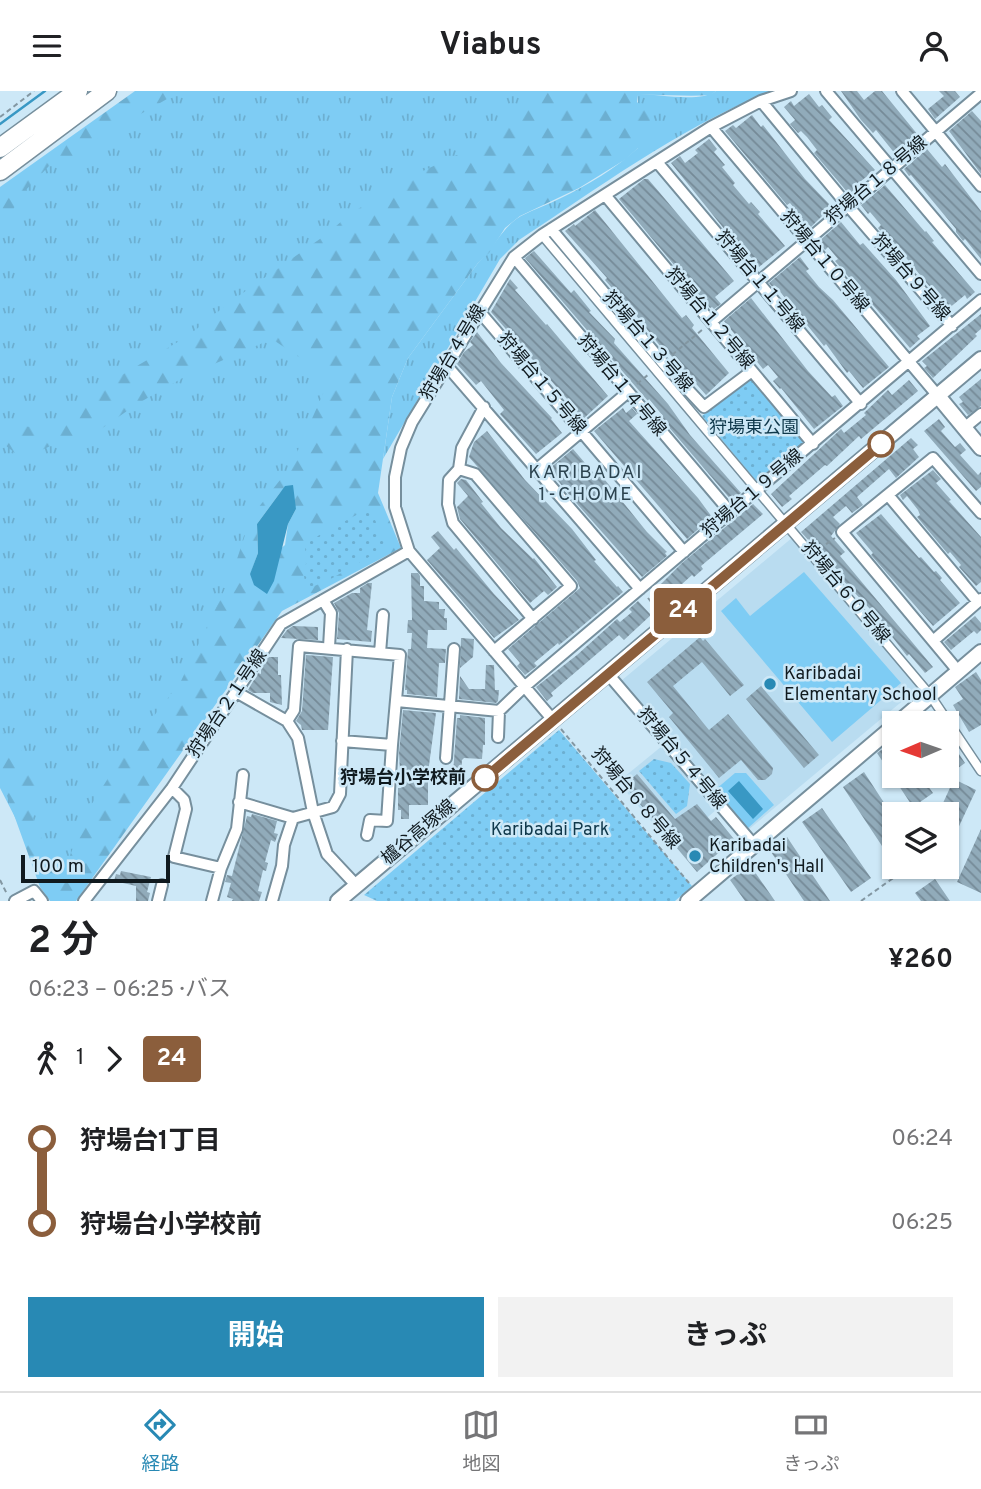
<!DOCTYPE html>
<html lang="ja">
<meta charset="utf-8">
<style>
:root{--surface:#fff;--page:#f2f2f2;--text:#202124;--muted:#757577;--line:#e0e0e0;--accent:#2889b4}
body{margin:0;font-family:Overpass,"Noto Sans JP",sans-serif;background:var(--page);color:var(--text);height:100vh;display:flex;flex-direction:column;font-size:26px;white-space:nowrap}
*{box-sizing:border-box;margin:0}
p{font-size:23px;color:var(--muted)}
.icon{flex:none;width:38px;height:38px;fill:none;stroke:currentColor;stroke-width:2;stroke-linecap:round;stroke-linejoin:round}
.map{position:relative;height:810px;overflow:hidden}
.sheet{display:flex;flex-direction:column;background:var(--surface);flex:1}
.sheet>*{flex:none}
.badge{padding:0 14px;border-radius:5px;font-size:24px;line-height:46px}
.needle{width:46px;rotate:268deg}
.buttons{position:absolute;left:882px;top:620px;display:grid;gap:14px}
.buttons a{display:grid;place-items:center;width:77px;height:77px;border-radius:0px;background:var(--surface);box-shadow:0 2px 5px #0004;font-size:35px}
.scale{position:absolute;left:21px;bottom:18px;width:149px;box-sizing:border-box;padding-left:7px;border:4px solid #101a1f;border-top:0;font-size:19px;line-height:24px;white-space:nowrap;color:#101a1f;-webkit-text-stroke:5px #cde8f7;paint-order:stroke}
.map>.badge{position:absolute;translate:-50% -50%;box-shadow:0 0 0 4px #fff}
.legs{display:flex;align-items:center;gap:10px;height:77px;padding:0 28px;font-size:23px}
.legs p{margin-inline-start:auto}
.head{display:flex;align-items:center;justify-content:space-between;height:119px;padding:0 28px}
h1{font-size:38px;font-weight:700;line-height:52px}
.cta{display:flex;gap:14px;margin-top:auto;padding:14px 28px}
.cta a{flex:1;height:80px;border-radius:0px;background:var(--accent);color:#fff;font-size:28px;font-weight:700;line-height:80px;text-align:center}
.cta a+a{background:var(--page);color:var(--text)}
ul{padding:0 28px;list-style:none}
li{display:flex;align-items:center;gap:24px;height:84px;font-size:26px}
li i{display:grid;place-items:center;width:10px;height:100%;margin:0 9px;background:currentColor}
li i::after{content:'';width:18px;height:18px;margin:-9px;border:5px solid;border-radius:50%;background:var(--surface)}
li p{margin-inline-start:auto}
li:first-child i{background:linear-gradient(#0000 50%,currentColor 0)}
li:last-child i{background:linear-gradient(currentColor 50%,#0000 0)}
header{display:flex;justify-content:space-between;align-items:center;height:91px;padding:0 28px;background:var(--surface);font-size:32px;font-weight:700}
.tabs{display:flex;justify-content:space-around;align-items:center;height:98px;border-top:2px solid var(--line);background:var(--surface);font-size:19px;color:var(--muted)}
.tabs a{display:grid;justify-items:center;gap:4px}
.tabs .active{color:var(--accent)}
.map>svg:first-child{display:block}
.built{fill:#b9dcf0}
.grass{fill:url(#grass-tufts)}
.forest{fill:url(#forest-firs);fill-rule:evenodd}
.park{fill:url(#park-dots)}
.garden{fill:#7eccf4}
.water{fill:#3998c4}
.lines{fill:none;stroke-linecap:round;stroke-linejoin:round}
.stream{stroke:#3998c4;stroke-width:2.5}
.building{fill:url(#building-back-hatch)}
.pedestrian-casing{stroke:#768f9d;stroke-width:11}
.minor-casing{stroke:#768f9d;stroke-width:14}
.tertiary-casing{stroke:#768f9d;stroke-width:18}
.primary-casing{stroke:#768f9d;stroke-width:21}
.path{stroke:#8397a2;stroke-width:2;stroke-dasharray:5 3.5;stroke-linecap:butt}
.pedestrian{stroke:#fff;stroke-width:8}
.minor{stroke:#fff;stroke-width:10}
.tertiary{stroke:#fff;stroke-width:14}
.primary{stroke:#fff;stroke-width:18}
.line-1-casing{stroke:#fff;stroke-width:16}
.line-1{stroke:#8b5e3c;stroke-width:10}
.stop-1-dot{fill:#fff;stroke:#8b5e3c;stroke-width:3.5}
.poi-dot{fill:#2889b4;stroke:#cde8f7;stroke-width:2.5}
.labels{text-anchor:middle;dominant-baseline:central;stroke-width:5;stroke-linejoin:round;paint-order:stroke}
.street-label{font-size:18px;fill:#101a1f;stroke:#cde8f7}
.park-label{font-size:18px;fill:#0f384b;stroke:#cde8f7}
.poi-label{font-size:18px;fill:#101a1f;stroke:#cde8f7;text-anchor:start}
.stop-label{font-size:18px;font-weight:bold;fill:#101a1f;stroke:#cde8f7;text-anchor:end}
.neighbourhood-label{font-size:19px;letter-spacing:2px;fill:#2c434f;stroke:#cde8f7}
</style>
<header><svg class="icon" aria-label="menu" viewBox="0 0 24 24"><path d="M4 6h16M4 12h16M4 18h16"/></svg>Viabus<svg class="icon" aria-label="person" viewBox="0 0 24 24"><circle cx="12" cy="8" r="4"/><path d="M4 21q1-7 8-7t8 7"/></svg></header>
<div class="map">
<svg width="981" height="810" viewBox="0 0 981 810">
<defs>
<pattern id="grass-tufts" width="24" height="20" patternUnits="userSpaceOnUse" patternTransform="scale(1.75)"><rect width="24" height="20" fill="#7eccf4"/><path d="M3 7l-1-3M5 7V3M7 7l1-3M15 17l-1-3M17 17v-4M19 17l1-3" fill="none" stroke="#6cafd1"/></pattern>
<pattern id="forest-firs" width="22" height="20" patternUnits="userSpaceOnUse" patternTransform="scale(1.75)"><rect width="22" height="20" fill="#7eccf4"/><path d="M5 1l3.5 6h-7zM16 11l3.5 6h-7z" fill="#6cafd1"/></pattern>
<pattern id="park-dots" width="8" height="8" patternUnits="userSpaceOnUse" patternTransform="scale(1.75)"><rect width="8" height="8" fill="#7eccf4"/><path d="M2 2h.1M6 6h.1" fill="none" stroke="#6cafd1" stroke-width="1.8" stroke-linecap="round"/></pattern>
<pattern id="building-back-hatch" width="6" height="6" patternUnits="userSpaceOnUse" patternTransform="scale(1.75)"><rect width="6" height="6" fill="#91abba"/><path d="M-1 5l2 2M0 0l6 6M5-1l2 2" fill="none" stroke="#758a97"/></pattern>
</defs>
<rect width="100%" height="100%" fill="#cde8f7"/>
<path class="built" d="M793 446 918 597 748 739 621 590Z
M662 655 716 719 673 756 618 691Z"/>
<path class="grass" d="M174 0H552L335 285 298 383 253 429 227 514 58 810 0 697V118L27 88Z
M716 0H772C681 35 600 96 519 149L500 168 383 368 392 306 408 267 478 172C494 157 502 136 521 125 534 118 548 114 561 107 588 94 616 77 638 57V3C657 3 701 12 716 0Z"/>
<path class="forest" d="M135 0H181L95 49 70 71 49 75 21 104 6 132 0 124V96Z
M534 0H716L711 4C685 6 664 3 638 4L637 11 649 22 651 37 638 57 626 68 579 97 520 125 505 137 489 162 478 172 408 267 392 306 378 402 401 457 282 520 76 810H50L40 796 5 699 0 695V639L19 655 36 687 38 698 33 727 52 772 69 767 88 719 119 670 181 590 232 483 251 426 291 375 330 287 272 248 186 285 137 313 84 350 59 351 31 364H23L15 362 0 350V336L16 334 53 339 96 299 188 245 230 211 327 143 351 122 423 80 480 53ZM285 395 296 418 288 433 285 454 250 484 258 462 257 433Z"/>
<path class="park" d="M752 283 807 348 757 391 702 325Z
M369 417 388 455 329 489 307 498 303 481 306 473 305 452Z
M559 639 692 795 675 810H377L364 804Z
M654 668 671 672 690 693 687 715 676 723 639 680Z"/>
<path class="garden" d="M804 481 901 592 832 651 721 520 736 507 750 525Z
M735 682H746L774 714 748 737 715 699Z"/>
<path class="water" d="M293 394 296 418 288 433 274 490 267 503 254 494 250 483 258 462 257 433 285 395Z
M739 690 763 718 753 728 728 700Z"/>
<g class="lines">
<path class="stream" d="M0 33 45 0"/>
</g>
<path class="building" d="M841 0H857L864 9 875 0H882L918 44 896 64 876 39 873 42 861 29Z
M939 0H955L960 6 935 28 928 18 944 5Z
M809 3 819 16 822 14 832 26 829 29 831 31 875 79 856 94 857 97 849 103 814 62 817 59 807 46 801 40 798 42 790 33 795 29 784 16 791 10 794 15Z
M972 20 981 30V83L949 40Z
M752 24 761 36 763 34 805 88 830 114 825 118 827 120 809 138 800 130 803 128 790 112 787 114 725 40 733 34 736 37Z
M709 48 717 58 714 61 725 74 722 76 735 92 733 94 749 113 751 111 760 121 758 123 785 155 759 176 744 158 742 160 671 72 680 65 685 72 698 62 695 59Z
M927 58 942 76 945 73 981 120V168L965 148 963 150 956 141V138L911 84 909 85 904 78Z
M644 88H648L660 102 734 190 715 206 721 213 714 218 712 216 710 217 619 108Z
M885 94 925 141 926 140 934 150 932 151 975 201 967 208 965 204 948 218 885 141 883 143 878 137 881 134 870 121 868 123 861 114Z
M595 119 682 227 686 224 694 234 692 237 729 282 706 304 666 259 664 260 614 196 612 197 605 189 607 187 565 140 574 133 575 135Z
M841 131 860 154 863 152 896 189 930 235 917 245 920 248 910 257 835 170 838 168 828 156 825 159 818 151Z
M534 160 571 202 574 199 591 220 589 221 615 248 614 252 668 313 690 344 741 402 732 410 661 327 663 325 649 308 648 310 525 167Z
M800 166 809 178 806 180 819 196 833 209 889 276 863 297 849 280 847 282 826 253 824 255 778 198 776 200 769 192Z
M510 188 518 197 515 199 546 234 547 233 608 305 582 329 573 318 575 317 491 221Z
M751 207 808 280 832 306 835 304 843 315 814 338 781 297 780 298 773 290 778 286 768 274 763 278 724 230Z
M981 223V238L975 243 977 245 933 287 924 277 927 275 922 270Z
M477 241 501 272 552 327 551 328 562 342 536 363 500 323 504 319 481 290 476 294 457 273 464 261 473 254 470 251Z
M981 288V315L968 324 959 313 963 311 959 306Z
M909 289 918 300 861 348 859 345 827 375 825 374 789 405 792 408 782 416 771 403 841 338 844 342 866 324 864 322 888 299 892 304Z
M623 317 626 322 632 317 637 323 629 330 698 407 712 426 687 448 594 340Z
M939 328 945 336 941 340 955 356 960 352 966 359 960 364 978 384 981 381V396L976 400 924 340Z
M487 340 525 389 572 438 596 469 594 470 617 496 618 495 623 501 564 550 559 554 558 552 534 572 537 575 525 584 517 575 520 572 508 558 580 497 577 490 469 366 474 351Z
M911 347 918 354 913 358 919 366 896 387 889 378 857 406 863 414 852 422 846 415 833 426 840 433 831 445 845 461 840 465 933 576 925 582 909 563 907 565 880 530 878 532 867 520 870 518 837 483 839 481 814 451 812 453 801 441Z
M573 358 597 386 601 384 647 441 667 461 665 462 667 465 642 486 570 405 549 378Z
M933 379 941 388 936 392 951 409 949 410 981 446V491L976 495 959 476 961 474 950 461 948 463 917 426 920 424 918 419 907 405 903 409 900 404Z
M461 388 466 389 483 411 481 412 501 437 533 468 534 467 557 496 548 504 544 500 530 512 460 428 457 416 468 405 457 392Z
M753 413 763 423 701 475 703 478 694 486 692 484 662 511 654 500 682 472Z
M881 423 919 467 921 466 934 481 936 480 942 487 940 489 960 512 933 535 871 464 873 462 856 442Z
M438 440 454 459 456 457 494 503 519 529 494 547 427 469 440 457 431 446Z
M411 482H418L420 485V495H424V510L439 511V518H445L444 527H447V539H428L427 557 446 558 445 572H439L437 606 407 603V599H405L408 558H411L412 542H407L408 529H412Z
M368 492H372L367 539 372 540 371 551 337 548 339 522 334 512 352 502H360V497Z
M638 510 651 524 624 549 619 544 551 602 553 605 547 610 536 596 577 564 617 528 620 531 632 521 629 518Z
M975 525 981 532V539L977 543 974 540 951 559 944 551Z
M293 535 318 536V549L281 547 287 539Z
M700 546 703 550 705 548 744 594 730 605 702 571 673 595 709 639 728 623 773 677 772 683 765 689H758L741 669 719 687 669 626 673 622 647 591Z
M461 547 474 548 473 566 460 577Z
M306 564 333 566 328 639H302L301 634 296 630 302 620Z
M268 566H278V584H281L282 614 270 611V602H253L248 599 258 582 261 583V577Z
M486 574H494L495 599H499L498 610 496 612 459 608 460 585 469 598H485Z
M976 581 981 589V634L969 641 953 614 963 608 955 596Z
M761 595 819 664 804 677 746 608Z
M403 619 436 622 428 682V714H409V728H401V719H398V697H401L399 662Z
M460 624 485 627V654H483L482 668 464 667 462 669 461 683H453L457 627H460Z
M947 645 965 672 947 685Z
M894 650V684H920L933 702 913 716 877 662Z
M864 681 894 727V760L888 764 843 696Z
M637 683 675 728 697 713 711 730 716 726 734 748 697 781 624 694Z
M954 688 976 699 947 761V723H938Z
M822 717 871 787 851 801 802 731Z
M252 723 277 730 274 742 278 743 275 751 271 749 265 771 268 772 266 780 263 779 258 800 262 801 259 810H232L233 808 227 806 231 792 225 791 227 784 232 785 247 725 251 726Z
M981 738V802L957 791Z
M787 746 830 810H804L769 758Z
M750 774 775 810H745L730 789Z
M121 780 151 786 147 801 150 802 148 810H136V795L114 790 116 783 120 784Z
M935 788 950 810H921L915 802Z"/>
<g class="lines">
<g class="pedestrian-casing">
<path id="pedestrian" d="M542 144 930 604 981 680"/>
</g>
<g class="minor-casing">
<path id="minor" d="M826 0 981 183
M902 0 981 95
M761 10 848 115 952 235
M711 36 938 305
M657 71 861 313
M605 104 813 353
M551 138 663 272 704 316 752 280
M514 166 731 422
M479 220 684 461
M711 231 979 4
M447 275 640 498
M484 316 462 357 459 378 449 389 448 413 453 432 533 528
M964 337 981 323
M459 378 475 383 571 495 494 560
M537 378 627 302
M888 404 978 511
M323 509 331 522 329 556
M933 550 981 508
M380 562 383 524
M958 580 842 441 933 367 981 422
M608 583 754 754
M236 601 287 630 298 647 313 721 327 763 356 794
M397 610 499 620 524 596 981 209
M553 629 409 460 395 416V386L401 357 412 331 514 166 542 144 711 36 761 10 791 0
M287 630 294 619 299 555 400 564 392 654 342 650
M498 646 499 620
M446 667 454 558
M172 697 184 709 186 718 174 766 221 777
M239 711 293 727 333 716 340 703 347 558
M367 744 370 729 387 730 392 654
M15 810 34 800 42 810
M84 810 172 697 281 533 409 460
M158 810 162 794
M212 810 221 777 237 738 243 684
M272 810 282 775 284 754 293 727"/>
</g>
<g class="tertiary-casing">
<path id="tertiary" d="M938 305 981 357
M898 632 981 561
M338 810 981 268
M688 810 894 635"/>
</g>
<g class="primary-casing">
<path id="primary" d="M0 57 78 0
M0 80 107 0"/>
</g>
<path class="path" d="M0 26 34 0
M672 264 703 238
M637 293 649 283
M819 458 835 447
M648 507 660 522
M561 638 689 792
M0 789 7 803
M861 810 896 785"/>
<use href="#pedestrian" class="pedestrian"/>
<use href="#minor" class="minor"/>
<use href="#tertiary" class="tertiary"/>
<use href="#primary" class="primary"/>
</g>
<g class="lines">
<g class="line-1-casing">
<path id="line-1" d="M485 687 881 353"/>
</g>
<use href="#line-1" class="line-1"/>
</g>
<g class="stop-1-dot">
<circle cx="881" cy="353" r="12"/>
<circle cx="485" cy="687" r="12"/>
</g>
<g class="poi-dot">
<circle cx="770" cy="593" r="7"/>
<circle cx="695" cy="765" r="7"/>
</g>
<g class="labels">
<g class="street-label">
<text transform="translate(877 90) rotate(-40)">狩場台１８号線</text>
<text transform="translate(824 171) rotate(50)">狩場台１０号線</text>
<text transform="translate(910 187) rotate(49)">狩場台９号線</text>
<text transform="translate(759 191) rotate(50)">狩場台１１号線</text>
<text transform="translate(709 228) rotate(50)">狩場台１２号線</text>
<text transform="translate(647 251) rotate(49)">狩場台１３号線</text>
<text transform="translate(454 262) rotate(-59)">狩場台４号線</text>
<text transform="translate(541 293) rotate(50)">狩場台１５号線</text>
<text transform="translate(621 295) rotate(50)">狩場台１４号線</text>
<text transform="translate(753 403) rotate(-40)">狩場台１９号線</text>
<text transform="translate(845 502) rotate(50)">狩場台６０号線</text>
<text transform="translate(228 613) rotate(-56)">狩場台２１号線</text>
<text transform="translate(681 668) rotate(50)">狩場台５４号線</text>
<text transform="translate(635 708) rotate(50)">狩場台６８号線</text>
<text transform="translate(419 742) rotate(-40)">櫨谷高塚線</text>
</g>
<g class="park-label">
<text x="754" y="337">狩場東公園</text>
<text x="550" y="739">Karibadai Park</text>
</g>
<g class="poi-label">
<text x="784" y="583">Karibadai<tspan x="784" dy="21">Elementary School</tspan></text>
<text x="709" y="755">Karibadai<tspan x="709" dy="21">Children's Hall</tspan></text>
</g>
<g class="stop-label">
<text x="466" y="687">狩場台小学校前</text>
</g>
<g class="neighbourhood-label">
<text x="586" y="382">KARIBADAI<tspan x="586" dy="22">1-CHOME</tspan></text>
</g>
</g>
</svg>
<div class="buttons">
<a><svg class="needle" viewBox="-14 -14 28 28"><path d="M0-13l5 13h-10z" fill="#e53935"/><path d="M0 13l5-13h-10z" fill="#757577"/></svg></a>
<a><svg class="icon" aria-label="layers" viewBox="0 0 24 24"><path d="M12 4l9 5-9 5-9-5zM3 14l9 5 9-5"/></svg></a>
</div>
<div class="scale">100 m</div>
<b class="badge" style="left:683px;top:520px;background:#8b5e3c;color:#fff">24</b>
</div>
<section class="sheet">
<div class="head"><div><h1>2 分</h1><p>06:23 – 06:25 · バス</p></div><b>¥260</b></div>
<div class="legs"><svg class="icon" aria-label="walk" viewBox="0 0 24 24"><circle cx="13" cy="4" r="2"/><path d="M13 8l-2 6 4 7M11 14l-3 7M7 12l3-4h3l4 4"/></svg>1<svg class="icon" aria-label="forward" viewBox="0 0 24 24"><path d="M9 5l7 7-7 7"/></svg><b class="badge" style="background:#8b5e3c;color:#fff">24</b></div>
<ul>
<li><i style="color:#8b5e3c"></i><b>狩場台1丁目</b><p>06:24</p></li>
<li><i style="color:#8b5e3c"></i><b>狩場台小学校前</b><p>06:25</p></li>
</ul>
<div class="cta"><a>開始</a><a>きっぷ</a></div>
</section>
<nav class="tabs">
<a class="active"><svg class="icon" aria-label="directions" viewBox="0 0 24 24"><path d="M12 3l9 9-9 9-9-9zM9 14v-3h6M13 9l2 2-2 2"/></svg>経路</a>
<a><svg class="icon" aria-label="map" viewBox="0 0 24 24"><path d="M3 6l6-2 6 2 6-2v14l-6 2-6-2-6 2zM9 4v14M15 6v14"/></svg>地図</a>
<a><svg class="icon" aria-label="tickets" viewBox="0 0 24 24"><path d="M3 7h18v10H3zM15 7v10"/></svg>きっぷ</a>
</nav>
